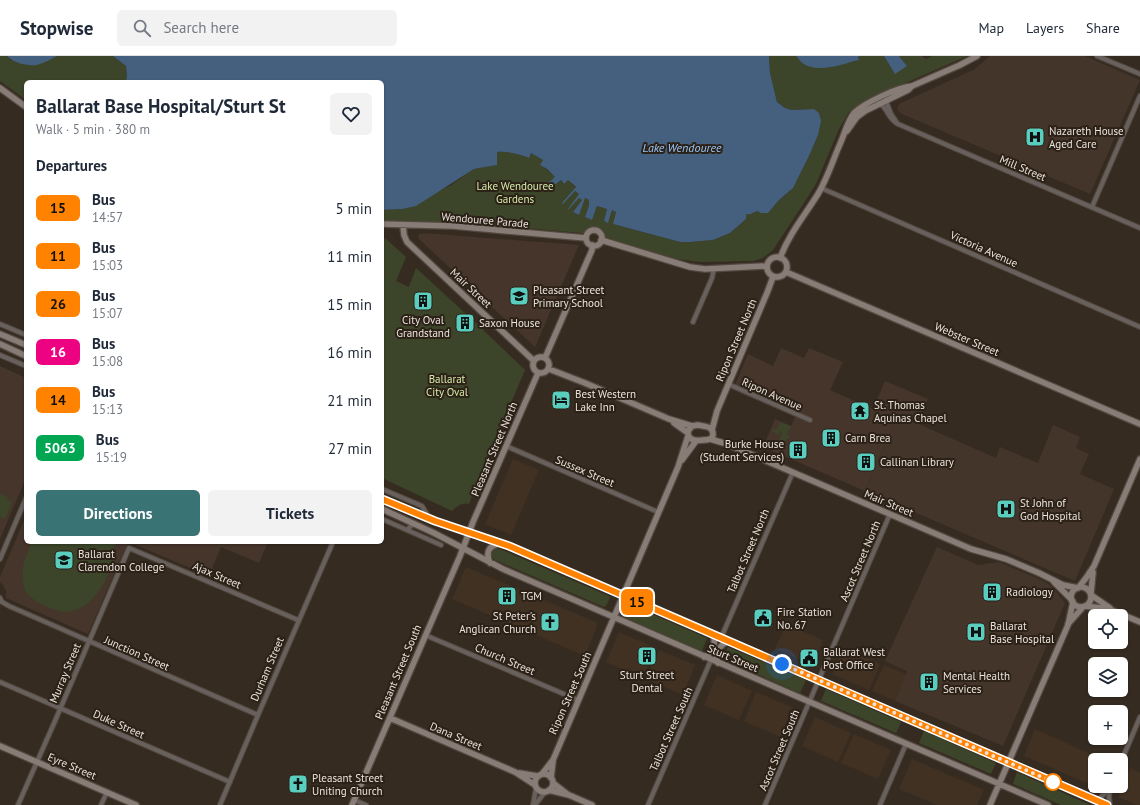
<!DOCTYPE html>
<meta charset="utf-8">
<style>
:root{--surface:#fff;--page:#f2f2f3;--text:#1f2937;--muted:#747a83;--line:#e0e1e3;--accent:#397374}
body{margin:0;font-family:"PT Sans",sans-serif;background:var(--page);color:var(--text);height:100vh;display:flex;flex-direction:column;font-size:15px;white-space:nowrap}
*{box-sizing:border-box;margin:0}
p{font-size:13px;color:var(--muted)}
.icon{flex:none;width:22px;height:22px;fill:none;stroke:currentColor;stroke-width:2;stroke-linecap:round;stroke-linejoin:round}
.map{position:relative;flex:1;overflow:hidden}
.details{position:absolute;left:24px;top:24px;width:360px;height:464px;display:flex;flex-direction:column;background:var(--surface);border-radius:6px;box-shadow:0 1px 3px #0004}
.details>*{flex:none}
.badge{padding:0 8px;border-radius:6px;font-size:14px;line-height:26px}
.controls{position:absolute;left:1088px;top:553px;display:grid;gap:8px}
.controls a{display:grid;place-items:center;width:40px;height:40px;border-radius:6px;background:var(--surface);box-shadow:0 1px 3px #0004;font-size:20px}
.you{position:absolute;width:20px;height:20px;margin:-10px;border:3px solid #fff;border-radius:50%;background:#1a73e8;box-shadow:0 0 0 6px #1a73e833}
.map>.badge{position:absolute;translate:-50% -50%;box-shadow:0 0 0 2px #fff}
h2{padding:0 12px;font-size:15px;line-height:36px}
.round{display:grid;place-items:center;flex:none;width:42px;height:42px;border-radius:6px;background:var(--page)}
.headline{display:flex;align-items:center;justify-content:space-between;height:68px;padding:0 12px}
h1{font-size:19px;font-weight:800;line-height:30px}
.button{display:flex;gap:8px;margin-top:auto;padding:8px 12px}
.button a{flex:1;height:46px;border-radius:6px;background:var(--accent);color:#fff;font-size:16px;font-weight:800;line-height:46px;text-align:center}
.button a+a{background:var(--page);color:var(--text)}
ul{padding:0;list-style:none}
li{display:flex;align-items:center;gap:12px;height:48px;padding:0 12px}
li div{flex:1}
li b{display:block;font-size:15px}
li em{font-style:normal}
li .badge{min-width:44px;font-weight:700;text-align:center}
header{display:flex;align-items:center;gap:24px;box-sizing:border-box;height:56px;padding:0 20px;background:var(--surface);border-bottom:1px solid var(--line)}
header strong{font-size:19px}
nav{display:flex;gap:22px;margin-inline-start:auto;font-size:14px}
.search{width:280px;height:36px;background:var(--page);display:flex;align-items:center;gap:10px;box-sizing:border-box;padding:0 14px;border-radius:6px;color:var(--muted);font-size:15px}
.map>svg:first-child{display:block}
.built{fill:#413122}
.education{fill:#45352b}
.medical{fill:#44352a}
.green{fill:#3c4529}
.water{fill:#44607e}
.lines{fill:none;stroke-linecap:round;stroke-linejoin:round}
.street-casing{stroke:#53483f;stroke-width:6}
.secondary-casing{stroke:#53483f;stroke-width:8}
.street{stroke:#68605d;stroke-width:4}
.secondary{stroke:#887c77;stroke-width:5.5}
.line-casing{stroke:#fff;stroke-width:9}
.line{stroke:#ff8200;stroke-width:6}
.walk{stroke:#ebe3dc;stroke-width:4;stroke-dasharray:0 7.2}
.stop-dot{fill:#fff;stroke:#ff8200;stroke-width:2}
.labels{text-anchor:middle;dominant-baseline:central;stroke-width:4;stroke-linejoin:round;paint-order:stroke}
.poi-label{font-size:11px;fill:#ebe3dc;stroke:#2c2117;text-anchor:start}
.street-label{font-size:11px;fill:#ebe3dc;stroke:#2c2117}
.park-label{font-size:11px;fill:#d4eba9;stroke:#2c2117}
.water-label{font-size:12px;font-style:italic;fill:#98c7fb;stroke:#2c2117}
</style>
<header>
<strong>Stopwise</strong>
<div class="search"><svg class="icon" aria-label="search" viewBox="0 0 24 24"><circle cx="10" cy="10" r="6"/><path d="M15 15l6 6"/></svg>Search here</div>
<nav><a>Map</a><a>Layers</a><a>Share</a></nav>
</header>
<div class="map">
<svg width="1140" height="749" viewBox="0 0 1140 749">
<rect width="100%" height="100%" fill="#362b21"/>
<path class="built" d="M513 403 539 414 511 479 485 468Z
M466 511 598 567 585 600 452 543Z
M786 568 823 584 812 609 775 593Z
M619 576 656 592 643 622 606 606Z
M843 592 880 608 869 634 832 618Z
M659 594 695 609 683 639 646 623Z
M884 609 906 618 895 645 872 635Z
M717 619 752 635 739 664 704 649Z
M756 636 792 651 780 681 744 665Z
M815 661 851 677 838 706 802 690Z
M1035 673 1104 704H1095L1096 731 1024 700Z
M854 678 891 694 878 723 841 707Z
M912 703 984 734 977 749H937L899 733Z
M1130 712 1140 717V749H1137L1118 741Z"/>
<path class="education" d="M424 177 579 189 535 291 420 184 418 181 419 178Z
M781 292 804 302 809 292 843 306 830 334 873 353 885 325 928 343 917 368 898 359 865 435 763 391 775 363 791 370 795 361 733 334 748 298 773 310Z
M0 310 26 322V422L0 483Z
M26 460V486H128L88 578 6 542V535L3 529 0 526V521Z
M129 486H268L259 507 221 491 209 520Z"/>
<path class="medical" d="M990 0H1085L1140 24 1090 138 902 58 897 54 899 48 975 13Z
M898 359 996 402 1000 391 1038 407 1053 369 1080 381 1076 392 1089 398 1080 418 1114 433 1075 525 865 435Z
M937 491 978 509 999 506 1037 522 1047 527 1055 534 1065 547 1003 690 895 645 907 615 885 605Z"/>
<path class="green" d="M0 0H7L10 4 49 3 57 0H113L126 10 127 21 125 26H26V44L0 25Z
M769 0H796L803 8 839 9 859 4 858 1 860 0H884L890 10H907L899 0H922L926 3 932 0H967L867 44 849 56 839 73 816 128 800 153 773 194 763 202 753 205 701 206 676 203 592 178 480 168 382 164V154L402 153 451 129 474 113 496 109 497 96C508 95 518 98 528 102L531 97 543 104 540 109C546 112 549 116 554 120 557 123 561 124 564 128L568 124 576 132 563 148 575 135 579 138 569 153 579 141 582 144 573 156 579 159 584 142 589 144V149L585 161 592 164 597 150 607 153 604 165 608 166 612 154 616 156 613 168 680 186H690L713 184 730 177 746 163V160L747 158H751L757 155 761 157H768L779 144 790 135 796 126 809 100 818 79 814 53 792 54 785 52 777 46 770 17Z
M385 182 406 201 396 225 409 231 416 212 478 269 525 314 477 426 469 448C462 446 457 450 452 455L382 422V189Z
M780 366 791 370 787 379 790 380 789 382H787L785 386H784L783 388 780 387V385H779L782 376 780 375 778 379 772 375 773 373 775 374 777 372 779 373 778 372Z
M0 438 8 441 7 444 12 446 5 463 0 461Z
M32 486H115C115 511 99 548 73 555 61 559 33 547 26 536 23 530 22 519 23 512 24 504 29 494 32 486Z
M496 493H500L609 540 610 542 606 550 604 551 495 504C490 501 491 495 496 493Z
M631 549 707 582 702 595 626 562Z
M728 591 806 624 800 637 723 603Z
M826 633 901 666 896 677 821 645Z
M924 675 996 707 991 718 919 687Z
M1017 716 1090 749H1061L1013 728Z"/>
<path class="water" d="M7 0H57C51 3 43 8 36 9 28 10 13 7 7 0Z
M113 0H769L770 17 777 46 785 52 792 54 814 53 819 57 821 65 818 79 809 100 793 132 779 144 768 157H761L757 155 751 158H747L746 160V163L730 177 713 184 690 186H680L613 168 616 156 612 154 608 167 604 165 607 153 597 150 592 164 585 161 589 149V144L585 142 579 159 573 156 582 144 579 142 569 153H568L579 138 575 135 563 148 562 147 576 131 568 124 564 128 561 124 552 131 548 127 555 121 547 113 540 109 543 104 531 97 529 102C518 98 508 95 497 96V109L474 113 416 150 402 153 382 154V26H125L127 21 126 10Z
M796 0H860L858 1 859 4C843 8 817 18 802 7 800 5 798 2 796 0Z
M884 0H899L907 10 895 18Z"/>
<g class="lines">
<g class="street-casing">
<path id="street" d="M1097 0 1140 18
M886 45 891 58 897 67
M879 47C888 52 887 62 898 68L1140 172
M821 132 1140 271
M1092 151 1140 40
M693 266 712 222 714 212
M0 268 26 279
M0 299 26 310
M728 328 810 364
M506 390 658 456
M382 433 422 450 429 462
M382 463 407 474 414 467
M407 474 441 489
M0 503 26 442
M0 542 2 546 9 550 258 659
M425 579 578 644
M721 582 793 416
M0 626 230 726
M1121 706 1140 661
M354 744 366 749
M1097 745 1105 737 1111 730
M18 749 55 665 129 492 298 564
M101 749 107 736
M220 749 258 659 333 486
M533 749 536 732
M535 749 545 736
M648 749 711 604
M765 749 890 458
M880 749 906 688
M1110 749 1109 741 1110 732"/>
</g>
<g class="secondary-casing">
<path id="secondary" d="M0 32 26 51
M847 75 857 61 865 55 908 34 912 30 960 9 977 0
M382 168 453 170 586 182
M403 169 404 179 407 186 534 305
M586 182a8 8 0 1 1 16 0a8 8 0 1 1-16 0Z
M601 184 690 211 705 213 766 210
M767 211a10 10 0 1 1 20 0a10 10 0 1 1-20 0Z
M780 202C789 178 805 159 818 138 827 123 833 104 840 88 845 77 847 66 854 57 864 47 898 31 912 30
M786 216 1140 368
M0 278 26 289
M0 288 26 300
M533 309a8 8 0 1 1 16 0a8 8 0 1 1-16 0Z
M545 302 592 194V189
M549 313 585 327 669 363 692 370
M674 367 688 377
M698 369C701 370 707 370 710 372 714 375 714 381 710 383 708 384 706 384 704 384 696 385 687 385 688 375L692 370Z
M712 374 717 355 767 237 773 221
M710 383 727 388 971 493 1006 503 1039 517 1063 529 1078 532
M682 404 696 385
M382 443 435 465 509 490 1107 749
M382 453 434 477 503 513 1048 749
M490 507C485 495 489 490 501 487
M1054 526 1072 544
M1079 531 1086 522 1094 510 1140 403
M1071 541a10 10 0 1 1 20 0a10 10 0 1 1-20 0Z
M1091 537 1093 516
M1091 539 1110 552
M1085 550 1109 553 1140 566
M1068 568 1083 551
M704 601C714 596 715 589 714 579
M718 607C714 596 719 590 728 585
M390 662 515 716 535 729
M0 690 136 749
M519 717 537 720
M535 727a9 9 0 1 1 18 0a9 9 0 1 1-18 0Z
M542 718 553 704 678 411 688 380
M551 722 553 705
M553 727 567 738
M549 734 569 739 592 749
M352 749 460 500 473 466 538 317
M990 749 1068 569 1073 546"/>
</g>
<use href="#street" class="street"/>
<use href="#secondary" class="secondary"/>
</g>
<g class="lines">
<g class="line-casing">
<path id="line" d="M382 443 435 465 509 490 1107 749"/>
</g>
<use href="#line" class="line"/>
<path class="walk" d="M782 608 1053 726"/>
</g>
<defs>
<g id="hospital-square" transform="scale(1)"><rect x="-9" y="-9" width="18" height="18" rx="4" fill="#59cebe" stroke="#2c2117"/><path d="M-5-5h3v3.5h4V-5h3V5h-3V1.5h-4V5h-3Z" fill="#111"/></g>
<g id="school-square" transform="scale(1)"><rect x="-9" y="-9" width="18" height="18" rx="4" fill="#59cebe" stroke="#2c2117"/><path d="M0-5L7-2L0 1L-7-2ZM-4 1L0 2.5L4 1V4Q0 6-4 4Z" fill="#111"/></g>
<g id="building-square" transform="scale(1)"><rect x="-9" y="-9" width="18" height="18" rx="4" fill="#59cebe" stroke="#2c2117"/><path d="M-4-6H4V6H1V3H-1V6H-4ZM-2.5-4.3h1.7v1.8h-1.7ZM.8-4.3h1.7v1.8H.8ZM-2.5-1h1.7V.8h-1.7ZM.8-1h1.7V.8H.8Z" fill="#111"/></g>
<g id="hotel-square" transform="scale(1)"><rect x="-9" y="-9" width="18" height="18" rx="4" fill="#59cebe" stroke="#2c2117"/><path d="M-6-4.5h1.5V1H6V5H4.5V3h-9V5H-6ZM-4 0a1.8 1.8 0 1 1 3.6 0ZM.5 0V-2.5h3Q6-2.5 6 0Z" fill="#111"/></g>
<g id="temple-square" transform="scale(1)"><rect x="-9" y="-9" width="18" height="18" rx="4" fill="#59cebe" stroke="#2c2117"/><path d="M0-6L5-2H3V0L6.5 2.5H4V6H1.5V3h-3V6H-4V2.5H-6.5L-3 0V-2H-5Z" fill="#111"/></g>
<g id="civic-square" transform="scale(1)"><rect x="-9" y="-9" width="18" height="18" rx="4" fill="#59cebe" stroke="#2c2117"/><path d="M-.6-6.5H3V-4.5H.6V-3L4-1V1h2V6H-6V1h2V-1L-.6-3ZM-1.2 2.5V6h2.4V2.5Z" fill="#111"/></g>
<g id="church-square" transform="scale(1)"><rect x="-9" y="-9" width="18" height="18" rx="4" fill="#59cebe" stroke="#2c2117"/><path d="M-1.2-6h2.4v3.5h3.3v2.4h-3.3V6h-2.4V-.1h-3.3v-2.4h3.3Z" fill="#111"/></g>
</defs>
<g fill-rule="evenodd">
<use href="#hospital-square" x="1035" y="81"/>
<use href="#school-square" x="519" y="240"/>
<use href="#building-square" x="423" y="245"/>
<use href="#building-square" x="465" y="267"/>
<use href="#hotel-square" x="561" y="344"/>
<use href="#temple-square" x="860" y="355"/>
<use href="#building-square" x="831" y="382"/>
<use href="#building-square" x="798" y="394"/>
<use href="#building-square" x="866" y="406"/>
<use href="#hospital-square" x="1006" y="453"/>
<use href="#school-square" x="64" y="504"/>
<use href="#building-square" x="992" y="536"/>
<use href="#building-square" x="507" y="540"/>
<use href="#civic-square" x="763" y="562"/>
<use href="#church-square" x="550" y="566"/>
<use href="#hospital-square" x="976" y="576"/>
<use href="#building-square" x="647" y="600"/>
<use href="#civic-square" x="809" y="602"/>
<use href="#building-square" x="929" y="626"/>
<use href="#church-square" x="298" y="728"/>
</g>
<circle class="stop-dot" cx="1053" cy="726" r="8"/>
<g class="labels">
<g class="poi-label">
<text x="1049" y="75">Nazareth House<tspan x="1049" dy="13">Aged Care</tspan></text>
<text x="533" y="234">Pleasant Street<tspan x="533" dy="13">Primary School</tspan></text>
<text x="423" y="264" text-anchor="middle">City Oval<tspan x="423" dy="13">Grandstand</tspan></text>
<text x="479" y="267">Saxon House</text>
<text x="575" y="338">Best Western<tspan x="575" dy="13">Lake Inn</tspan></text>
<text x="874" y="349">St. Thomas<tspan x="874" dy="13">Aquinas Chapel</tspan></text>
<text x="845" y="382">Carn Brea</text>
<text x="784" y="388" text-anchor="end">Burke House<tspan x="784" dy="13">(Student Services)</tspan></text>
<text x="880" y="406">Callinan Library</text>
<text x="1020" y="447">St John of<tspan x="1020" dy="13">God Hospital</tspan></text>
<text x="78" y="498">Ballarat<tspan x="78" dy="13">Clarendon College</tspan></text>
<text x="1006" y="536">Radiology</text>
<text x="521" y="540">TGM</text>
<text x="777" y="556">Fire Station<tspan x="777" dy="13">No. 67</tspan></text>
<text x="536" y="560" text-anchor="end">St Peter's<tspan x="536" dy="13">Anglican Church</tspan></text>
<text x="990" y="570">Ballarat<tspan x="990" dy="13">Base Hospital</tspan></text>
<text x="823" y="596">Ballarat West<tspan x="823" dy="13">Post Office</tspan></text>
<text x="647" y="619" text-anchor="middle">Sturt Street<tspan x="647" dy="13">Dental</tspan></text>
<text x="943" y="620">Mental Health<tspan x="943" dy="13">Services</tspan></text>
<text x="312" y="722">Pleasant Street<tspan x="312" dy="13">Uniting Church</tspan></text>
</g>
<g class="street-label">
<text transform="translate(1023 112) rotate(23)">Mill Street</text>
<text transform="translate(485 164) rotate(5)">Wendouree Parade</text>
<text transform="translate(984 193) rotate(24)">Victoria Avenue</text>
<text transform="translate(471 232) rotate(43)">Mair Street</text>
<text transform="translate(967 283) rotate(23)">Webster Street</text>
<text transform="translate(736 284) rotate(-67)">Ripon Street North</text>
<text transform="translate(772 338) rotate(24)">Ripon Avenue</text>
<text transform="translate(494 393) rotate(-67)">Pleasant Street North</text>
<text transform="translate(585 415) rotate(23)">Sussex Street</text>
<text transform="translate(889 447) rotate(23)">Mair Street</text>
<text transform="translate(748 495) rotate(-67)">Talbot Street North</text>
<text transform="translate(860 505) rotate(-67)">Ascot Street North</text>
<text transform="translate(217 519) rotate(23)">Ajax Street</text>
<text transform="translate(137 597) rotate(24)">Junction Street</text>
<text transform="translate(733 602) rotate(23)">Sturt Street</text>
<text transform="translate(505 603) rotate(23)">Church Street</text>
<text transform="translate(267 613) rotate(-67)">Durham Street</text>
<text transform="translate(398 616) rotate(-67)">Pleasant Street South</text>
<text transform="translate(65 617) rotate(-67)">Murray Street</text>
<text transform="translate(570 637) rotate(-66)">Ripon Street South</text>
<text transform="translate(119 668) rotate(24)">Duke Street</text>
<text transform="translate(671 673) rotate(-66)">Talbot Street South</text>
<text transform="translate(456 680) rotate(23)">Dana Street</text>
<text transform="translate(779 694) rotate(-67)">Ascot Street South</text>
<text transform="translate(72 710) rotate(23)">Eyre Street</text>
</g>
<g class="park-label">
<text x="515" y="130">Lake Wendouree<tspan x="515" dy="13">Gardens</tspan></text>
<text x="447" y="323">Ballarat<tspan x="447" dy="13">City Oval</tspan></text>
</g>
<g class="water-label">
<text x="682" y="91">Lake Wendouree</text>
</g>
</g>
</svg>
<div class="controls">
<a><svg class="icon" aria-label="locate" viewBox="0 0 24 24"><circle cx="12" cy="12" r="6"/><path d="M12 2v4M12 18v4M2 12h4M18 12h4"/></svg></a>
<a><svg class="icon" aria-label="layers" viewBox="0 0 24 24"><path d="M12 4l9 5-9 5-9-5zM3 14l9 5 9-5"/></svg></a>
<a>+</a>
<a>−</a>
</div>
<div class="you" style="left:782px;top:608px"></div>
<b class="badge" style="left:637px;top:546px;background:#ff8200;color:#111">15</b>
<section class="details">
<div class="headline"><div><h1>Ballarat Base Hospital/Sturt St</h1><p>Walk · 5 min · 380 m</p></div><a class="round"><svg class="icon" aria-label="heart" viewBox="0 0 24 24"><path d="M12 20l-8-8c-3-5 5-10 8-4 3-6 11-1 8 4z"/></svg></a></div>
<h2>Departures</h2>
<ul>
<li><span class="badge" style="background:#ff8200;color:#111">15</span><div><b>Bus</b><p>14:57</p></div><em>5 min</em></li>
<li><span class="badge" style="background:#ff8200;color:#111">11</span><div><b>Bus</b><p>15:03</p></div><em>11 min</em></li>
<li><span class="badge" style="background:#ff8200;color:#111">26</span><div><b>Bus</b><p>15:07</p></div><em>15 min</em></li>
<li><span class="badge" style="background:#ed0381;color:#fff">16</span><div><b>Bus</b><p>15:08</p></div><em>16 min</em></li>
<li><span class="badge" style="background:#ff8200;color:#111">14</span><div><b>Bus</b><p>15:13</p></div><em>21 min</em></li>
<li><span class="badge" style="background:#00a651;color:#fff">5063</span><div><b>Bus</b><p>15:19</p></div><em>27 min</em></li>
</ul>
<div class="button"><a>Directions</a><a>Tickets</a></div>
</section>
</div>
